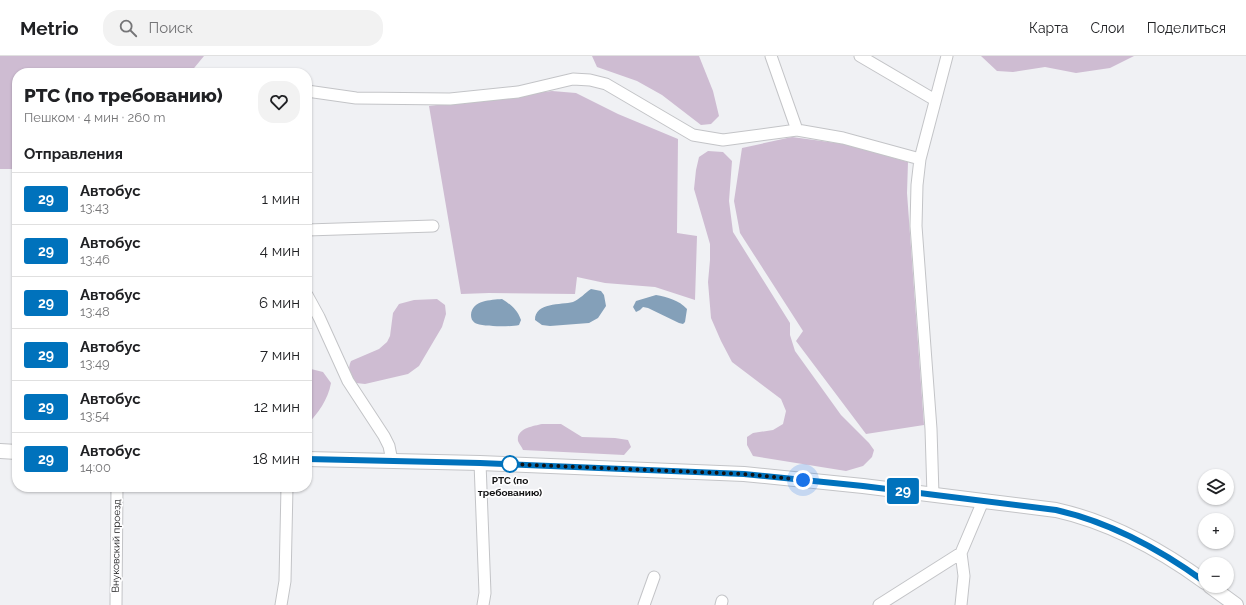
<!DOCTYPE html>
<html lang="ru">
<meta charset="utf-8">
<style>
:root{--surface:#fff;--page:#f2f2f2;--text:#202124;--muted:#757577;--line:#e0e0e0}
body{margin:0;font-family:Raleway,sans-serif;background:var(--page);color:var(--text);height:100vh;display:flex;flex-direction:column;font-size:15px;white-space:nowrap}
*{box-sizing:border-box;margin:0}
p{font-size:13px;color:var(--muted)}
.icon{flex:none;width:22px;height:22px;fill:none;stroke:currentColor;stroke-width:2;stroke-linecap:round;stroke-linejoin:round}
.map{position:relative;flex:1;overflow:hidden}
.side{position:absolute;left:12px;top:12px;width:300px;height:424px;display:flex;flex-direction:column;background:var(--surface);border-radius:16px;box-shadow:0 1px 3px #0004}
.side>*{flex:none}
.badge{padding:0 8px;border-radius:3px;font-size:14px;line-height:26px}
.controls{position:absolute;left:1198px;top:413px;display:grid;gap:8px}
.controls a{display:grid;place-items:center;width:36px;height:36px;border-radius:50%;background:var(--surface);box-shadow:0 1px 3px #0004;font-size:20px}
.you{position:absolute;width:20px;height:20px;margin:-10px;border:3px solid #fff;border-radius:50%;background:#1a73e8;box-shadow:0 0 0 6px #1a73e833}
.map>.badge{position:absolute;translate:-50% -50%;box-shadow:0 0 0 2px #fff}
h2{padding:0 12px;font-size:15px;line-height:36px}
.round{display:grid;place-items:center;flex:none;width:42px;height:42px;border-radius:16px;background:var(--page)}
.headline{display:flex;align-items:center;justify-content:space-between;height:68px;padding:0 12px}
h1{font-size:19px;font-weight:800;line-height:30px}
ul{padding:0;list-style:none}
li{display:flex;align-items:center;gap:12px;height:52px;padding:0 12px;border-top:1px solid var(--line)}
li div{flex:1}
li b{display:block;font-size:15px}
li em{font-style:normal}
li .badge{min-width:44px;font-weight:700;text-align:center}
header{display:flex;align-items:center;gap:24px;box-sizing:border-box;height:56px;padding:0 20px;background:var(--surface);border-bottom:1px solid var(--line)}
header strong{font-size:19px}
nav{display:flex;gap:22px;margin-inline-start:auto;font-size:14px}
.search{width:280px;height:36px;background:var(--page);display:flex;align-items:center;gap:10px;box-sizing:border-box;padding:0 14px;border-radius:16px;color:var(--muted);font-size:15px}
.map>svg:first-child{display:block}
.green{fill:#cebcd2}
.water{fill:#84a0b9}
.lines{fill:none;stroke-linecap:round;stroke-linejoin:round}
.minor-casing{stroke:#c3c4c7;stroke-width:13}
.major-casing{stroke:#c3c4c7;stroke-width:16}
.minor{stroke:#fff;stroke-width:11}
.major{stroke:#fff;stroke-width:14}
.line-casing{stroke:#fff;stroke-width:9}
.line{stroke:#0072bc;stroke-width:6}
.walk{stroke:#131314;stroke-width:4;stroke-dasharray:0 7.2}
.stop-dot{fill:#fff;stroke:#0072bc;stroke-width:2}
.labels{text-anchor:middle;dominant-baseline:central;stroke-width:3.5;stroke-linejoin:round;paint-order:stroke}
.stop-label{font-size:10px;font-weight:bold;fill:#131314;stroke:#fefeff}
.street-label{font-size:10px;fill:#131314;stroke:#fefeff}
</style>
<header>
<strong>Metrio</strong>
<div class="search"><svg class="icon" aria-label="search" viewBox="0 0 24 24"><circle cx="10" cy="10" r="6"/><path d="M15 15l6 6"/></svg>Поиск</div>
<nav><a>Карта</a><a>Слои</a><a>Поделиться</a></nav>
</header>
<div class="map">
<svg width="1246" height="549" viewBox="0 0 1246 549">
<rect width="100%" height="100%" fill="#f0f1f4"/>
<path class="green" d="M0 0H204L190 17H17V113H0Z
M592 0H699L713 35 719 60 711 68 701 69 662 39 637 25 597 11Z
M981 0H1134L1110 12 1076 17 1045 11 1013 16 997 15Z
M552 35 576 37 618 58 678 83 677 177 697 180 695 244 655 231 605 227 577 221 575 238 489 237 461 238 429 50Z
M792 81 844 88 908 106 907 137 924 369 866 378 796 285 803 275 740 177 734 145 742 92Z
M708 95 723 96 732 105 729 145 733 176 790 267V279L795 295 841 359 869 387 874 394 872 401 863 410 846 415 753 400 747 389V381L753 377 773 374 783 368 786 355 781 343 732 306 721 285 711 262 708 226 710 204V188L694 133 696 114 699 101Z
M437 243 445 249 446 258 442 271 419 310 408 318 365 328 356 327C350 320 347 314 351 305L379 293 387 286 390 280 393 257 399 248 414 244Z
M307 312 323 316 331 327C328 344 318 357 307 369Z
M542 368H561L582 381 615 382 628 384 631 391 624 399 523 394C522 391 519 388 518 385 516 372 534 370 542 368Z"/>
<path class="water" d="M591 233 601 235 604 239 606 250 598 262 589 267 550 270 542 269 535 264C535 246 561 249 573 246 580 243 585 237 591 233Z
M656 239C667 241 679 244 687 253L685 266 683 268 679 267 648 252 643 251 640 254 636 256 633 251 636 245Z
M502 243C511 249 517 253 521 264L519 269C510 271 482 271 475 267 472 265 471 262 471 259 472 244 491 244 502 243Z"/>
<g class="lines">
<g class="minor-casing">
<path id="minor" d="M771 0 797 74
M860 0 935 44
M307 35 356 42 450 43 518 36 573 23 590 24 606 28 693 79 723 84 797 74 843 82 920 103
M307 174 433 170
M307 239 319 261 348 325 384 380 389 390 392 405
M480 407 485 537 483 549
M933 439 931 373 916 170 917 129 920 103 947 0
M116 549 117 431
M281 549 285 525 287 431
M644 549 654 521
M721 549 722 545
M879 549 961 497
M961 549 964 520 961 497 983 445"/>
</g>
<g class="major-casing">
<path id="major" d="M0 395 17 396
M307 403 480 407 744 418 863 430 1056 454C1110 466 1161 494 1205 526
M1210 530 1236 549"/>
</g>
<use href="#minor" class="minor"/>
<use href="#major" class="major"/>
</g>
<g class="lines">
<g class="line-casing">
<path id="line" d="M307 403 480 407 744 418 863 430 1056 454C1110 466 1161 494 1205 526"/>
</g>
<use href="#line" class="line"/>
<path class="walk" d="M510 408H509L744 418 803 424"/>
</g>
<circle class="stop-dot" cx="510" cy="408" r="8"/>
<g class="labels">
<g class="stop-label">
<text x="510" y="424">РТС (по<tspan x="510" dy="12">требованию)</tspan></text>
</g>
<g class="street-label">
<text transform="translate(116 490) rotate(-89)">Внуковский проезд</text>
</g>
</g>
</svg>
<div class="controls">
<a><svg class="icon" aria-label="layers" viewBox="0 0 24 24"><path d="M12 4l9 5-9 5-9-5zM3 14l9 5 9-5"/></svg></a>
<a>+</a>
<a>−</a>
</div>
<div class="you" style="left:803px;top:424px"></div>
<b class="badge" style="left:903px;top:435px;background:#0072bc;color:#fff">29</b>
<section class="side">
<div class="headline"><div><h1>РТС (по требованию)</h1><p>Пешком · 4 мин · 260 m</p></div><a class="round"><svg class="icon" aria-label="heart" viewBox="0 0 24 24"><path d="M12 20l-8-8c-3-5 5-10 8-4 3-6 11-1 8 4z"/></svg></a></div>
<h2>Отправления</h2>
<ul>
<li><span class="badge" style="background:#0072bc;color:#fff">29</span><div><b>Автобус</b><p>13:43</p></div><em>1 мин</em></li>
<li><span class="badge" style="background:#0072bc;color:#fff">29</span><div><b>Автобус</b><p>13:46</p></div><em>4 мин</em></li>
<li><span class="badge" style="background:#0072bc;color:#fff">29</span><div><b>Автобус</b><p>13:48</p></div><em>6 мин</em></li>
<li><span class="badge" style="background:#0072bc;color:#fff">29</span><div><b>Автобус</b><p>13:49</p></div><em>7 мин</em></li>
<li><span class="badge" style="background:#0072bc;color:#fff">29</span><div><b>Автобус</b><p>13:54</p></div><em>12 мин</em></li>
<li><span class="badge" style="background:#0072bc;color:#fff">29</span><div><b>Автобус</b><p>14:00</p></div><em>18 мин</em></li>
</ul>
</section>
</div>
